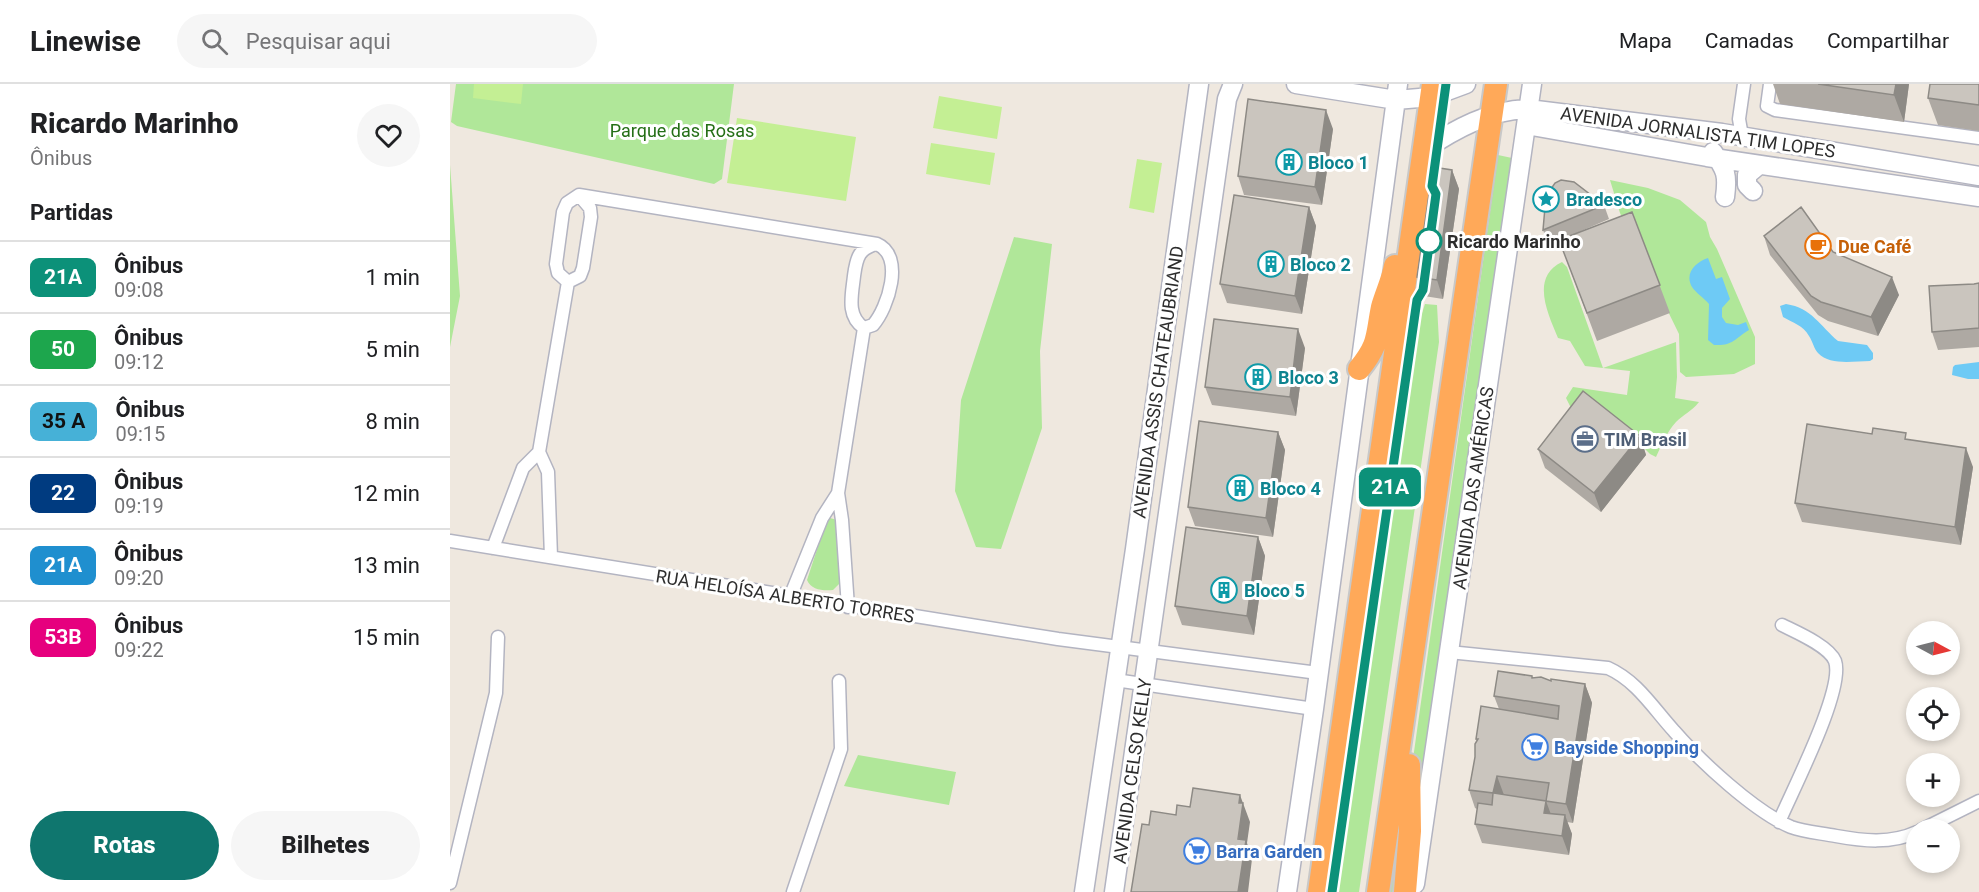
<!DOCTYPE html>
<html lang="pt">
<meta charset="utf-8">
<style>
:root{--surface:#fff;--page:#f6f6f6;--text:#202124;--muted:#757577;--line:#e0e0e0;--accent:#0f766e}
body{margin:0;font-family:Roboto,sans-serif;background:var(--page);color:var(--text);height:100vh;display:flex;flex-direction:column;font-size:22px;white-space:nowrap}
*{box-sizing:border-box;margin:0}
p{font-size:20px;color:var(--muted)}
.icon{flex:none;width:33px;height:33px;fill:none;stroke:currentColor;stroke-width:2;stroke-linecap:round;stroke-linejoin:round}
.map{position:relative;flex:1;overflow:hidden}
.details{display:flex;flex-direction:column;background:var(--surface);width:450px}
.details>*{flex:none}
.badge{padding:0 12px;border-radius:9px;font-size:21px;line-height:39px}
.needle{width:39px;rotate:97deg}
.tools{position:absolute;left:1456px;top:537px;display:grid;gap:12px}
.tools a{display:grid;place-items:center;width:54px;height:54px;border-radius:50%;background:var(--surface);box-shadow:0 3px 9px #0003;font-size:30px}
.map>.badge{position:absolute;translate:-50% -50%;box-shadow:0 0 0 3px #fff}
h2{padding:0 30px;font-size:22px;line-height:54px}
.round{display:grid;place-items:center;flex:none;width:63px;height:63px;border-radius:32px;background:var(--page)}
.summary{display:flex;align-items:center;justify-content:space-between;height:102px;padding:0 30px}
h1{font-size:28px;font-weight:800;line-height:45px}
.primary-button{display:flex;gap:12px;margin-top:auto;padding:12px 30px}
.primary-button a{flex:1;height:69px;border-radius:36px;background:var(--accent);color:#fff;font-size:24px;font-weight:800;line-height:69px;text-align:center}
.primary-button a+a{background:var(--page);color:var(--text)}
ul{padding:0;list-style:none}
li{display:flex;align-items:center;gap:18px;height:72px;padding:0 30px;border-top:2px solid var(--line)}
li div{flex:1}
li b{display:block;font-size:22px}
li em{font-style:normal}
li .badge{min-width:66px;font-weight:700;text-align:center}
header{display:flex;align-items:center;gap:36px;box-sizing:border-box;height:84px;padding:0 30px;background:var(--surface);border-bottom:2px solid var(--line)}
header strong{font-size:28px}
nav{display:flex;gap:33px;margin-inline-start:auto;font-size:21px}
.search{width:420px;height:54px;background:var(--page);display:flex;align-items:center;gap:15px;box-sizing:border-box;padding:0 21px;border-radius:33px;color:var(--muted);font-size:22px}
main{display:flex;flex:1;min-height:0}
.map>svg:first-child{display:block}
.green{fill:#b0e799}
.pitch{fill:#c4ef94}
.water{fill:#6ecaf5}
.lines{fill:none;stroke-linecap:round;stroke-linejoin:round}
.street-casing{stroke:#b3b4c1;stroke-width:15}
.secondary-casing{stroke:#b3b4c1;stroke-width:21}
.highway-casing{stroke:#c8c8c8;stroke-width:26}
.street{stroke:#fff;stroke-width:12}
.secondary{stroke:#fff;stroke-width:18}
.highway{stroke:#ffa959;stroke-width:22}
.wall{fill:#aea9a3}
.shaded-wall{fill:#8d8a85}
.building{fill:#cac5be;stroke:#8d8a85;stroke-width:1.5}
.line-casing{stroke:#fff;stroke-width:14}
.line{stroke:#0c9179;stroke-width:9}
.stop-dot{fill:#fff;stroke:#0c9179;stroke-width:3}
.labels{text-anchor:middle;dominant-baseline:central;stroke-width:6;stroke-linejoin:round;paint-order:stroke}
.park-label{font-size:18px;fill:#256f17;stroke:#fff}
.street-label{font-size:18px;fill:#2d2d2d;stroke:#fff}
.culture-label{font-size:18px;font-weight:bold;fill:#0d838f;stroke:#fff;text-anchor:start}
.stop-label{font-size:18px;font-weight:bold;fill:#2d2d2d;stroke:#fff;text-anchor:start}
.food-label{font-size:18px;font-weight:bold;fill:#c56008;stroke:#fff;text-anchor:start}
.service-label{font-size:18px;font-weight:bold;fill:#4e5e75;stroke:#fff;text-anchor:start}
.shop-label{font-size:18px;font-weight:bold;fill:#366cbe;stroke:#fff;text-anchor:start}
</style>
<header>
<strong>Linewise</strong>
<div class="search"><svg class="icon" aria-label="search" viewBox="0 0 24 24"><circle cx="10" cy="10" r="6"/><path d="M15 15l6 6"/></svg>Pesquisar aqui</div>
<nav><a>Mapa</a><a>Camadas</a><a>Compartilhar</a></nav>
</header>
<main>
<section class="details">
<div class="summary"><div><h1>Ricardo Marinho</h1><p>Ônibus</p></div><a class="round"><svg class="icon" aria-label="heart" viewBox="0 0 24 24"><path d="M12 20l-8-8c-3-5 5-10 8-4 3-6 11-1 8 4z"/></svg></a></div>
<h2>Partidas</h2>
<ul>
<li><span class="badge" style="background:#0c9179;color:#fff">21A</span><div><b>Ônibus</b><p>09:08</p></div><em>1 min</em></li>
<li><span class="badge" style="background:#1da64d;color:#fff">50</span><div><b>Ônibus</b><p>09:12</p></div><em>5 min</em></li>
<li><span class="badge" style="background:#46b1d7;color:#111">35 A</span><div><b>Ônibus</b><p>09:15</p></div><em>8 min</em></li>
<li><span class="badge" style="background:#003b80;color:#fff">22</span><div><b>Ônibus</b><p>09:19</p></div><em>12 min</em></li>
<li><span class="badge" style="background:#1f8fcf;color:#fff">21A</span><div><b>Ônibus</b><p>09:20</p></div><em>13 min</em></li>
<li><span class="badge" style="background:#e6007e;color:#fff">53B</span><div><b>Ônibus</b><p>09:22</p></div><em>15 min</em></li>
</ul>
<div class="primary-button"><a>Rotas</a><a>Bilhetes</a></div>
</section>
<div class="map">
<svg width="1529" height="808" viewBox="0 0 1529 808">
<rect width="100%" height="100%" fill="#efe8df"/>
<path class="green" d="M6 0H284L272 95 264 100 7 42 1 38Z
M1048 71 1062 74 973 687 963 724 962 682Z
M0 81 10 212 0 263Z
M1160 96 1198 104 1230 116 1256 138 1260 153 1267 165 1305 253V280L1284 290 1236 293 1230 288 1229 250 1170 129Z
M564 153 602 160 590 267 592 344 551 465 526 463 505 407 511 316Z
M1112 178 1117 183 1153 284 1226 258 1227 293 1225 314 1249 318C1241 328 1234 330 1226 338 1217 348 1212 360 1206 373L1200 370 1174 344 1123 328 1116 314 1123 303 1177 311 1180 287 1135 282 1120 257 1108 254C1098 230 1080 193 1112 178Z
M975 220 987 221 989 258 909 808H884L962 259Z
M380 434 387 436 389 440 390 499 383 506C373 507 361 506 357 496L376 438Z
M408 671 506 688 499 721 394 702Z
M953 696 949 808H936Z"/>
<path class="pitch" d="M24 0H73L71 20 23 14Z
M489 12 552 23 547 55 483 44Z
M287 34 406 53 396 117 277 99Z
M481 59 545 69 540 101 476 90Z
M687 75 712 79 704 129 679 124Z"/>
<path class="water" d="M1258 174 1266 195 1272 193 1280 215 1272 224V233L1276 239 1288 241 1296 238 1299 246C1284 255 1283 262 1264 261L1258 256 1259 220C1254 214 1246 209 1242 203 1234 189 1246 178 1258 174Z
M1336 220C1362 224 1370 242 1388 257L1417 261 1423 269V275L1420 277C1404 277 1380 282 1368 269 1364 265 1363 258 1359 252 1353 241 1343 239 1333 233L1330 222Z
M1529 278V295H1518L1502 291 1503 283 1505 281Z"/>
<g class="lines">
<g class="street-casing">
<path id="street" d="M1320 0 1317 22 1325 26 1529 54
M1292 52 1289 35 1294 0
M129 111 427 160C455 172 438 224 423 241L414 244
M118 198 130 192 133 184 141 133 140 124 129 111
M118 198 108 189 106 180 113 128 117 119 129 111
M414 244C396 232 402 211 404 192 405 185 406 176 410 170 414 164 419 162 426 160
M89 368 98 388 101 473
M0 457 608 555 868 589
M43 464 73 384 89 368 118 198
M340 513 372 434 388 409
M398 523 392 436 388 409 414 244
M999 568 1158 584C1187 597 1203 624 1224 647 1250 677 1305 728 1341 743 1354 748 1371 749 1386 752 1413 757 1441 760 1467 748
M665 596 864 625
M1329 738C1342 707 1395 605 1385 577 1379 562 1346 548 1332 541
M1471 746 1529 717
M0 799 46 609 48 553
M343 808 391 665 389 597"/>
</g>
<g class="secondary-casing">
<path id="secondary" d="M846 0 946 16 981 13 1016 0
M1076 41 1257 73 1529 113
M974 66C1005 45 1040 26 1078 25L1272 49 1529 92
M1263 68C1276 86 1278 91 1275 113
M1303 107 1297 101V91L1309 81
M965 800 1082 0
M634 808 685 465 749 0
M664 808 777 15 783 0
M837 808 864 625 948 0"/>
</g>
<g class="highway-casing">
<path id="highway" d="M909 285C930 259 926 252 932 223 936 209 942 197 945 182
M869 808 983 0
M928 808 1046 0
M955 808 960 747 959 681"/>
</g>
<use href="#street" class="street"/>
<use href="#secondary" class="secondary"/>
<use href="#highway" class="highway"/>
</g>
<path class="wall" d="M1323 0H1459L1454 38 1330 20Z
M1529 0V47L1488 41 1478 14Z
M883 45 872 121 794 111 788 92Z
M1002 86 1009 105 993 215 974 212 967 193Z
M1154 121 1159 135 1115 154 1182 128 1220 229 1147 257 1109 156 1098 160 1093 146Z
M859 123 866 142 852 230 777 219 770 200Z
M1314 152 1383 168 1449 211 1428 252 1378 237 1368 231 1320 171Z
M1529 199V263L1488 266 1482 248 1524 200Z
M855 264 846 332 762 321 755 303Z
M828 348 835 366 823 453 745 442 738 423Z
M1190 352 1196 371 1151 428 1095 384 1088 365Z
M1459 356 1523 383 1511 461 1352 438 1345 419Z
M808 453 815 472 804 551 732 541 725 522Z
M1082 592V594L1101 597 1135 600 1142 619 1123 739 1117 738 1122 750 1119 771 1032 759 1025 740 1027 725 1025 724 1019 706 1025 673 1027 657 1026 655 1049 625 1044 612Z"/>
<path class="shaded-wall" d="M1446 0H1459L1454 38 1444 11Z
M876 26 883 45 872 121 865 103Z
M1002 86 1009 105 993 215 987 196Z
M859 123 866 142 852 230 845 212Z
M1442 193 1449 211 1428 252 1421 233Z
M848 245 855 264 846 332 840 313Z
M828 348 835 366 823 453 816 434Z
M1190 352 1196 371 1151 428 1144 409Z
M1516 364 1523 383 1511 461 1505 443Z
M808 453 815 472 804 551 797 532Z
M1135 600 1142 619 1123 739 1116 720Z
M1047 692 1054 711 1043 709Z
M790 711 800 738 797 759 802 775 798 808H788L789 719Z
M1096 717 1103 736 1094 729Z
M1115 731 1122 750 1119 771 1112 752Z"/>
<path class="building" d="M1368 0H1446L1444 11Z
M1480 0H1529V21L1478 14Z
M798 15 876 26 865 103 788 92Z
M983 83 1002 86 987 196 967 193Z
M1111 96 1124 98 1154 121 1093 146 1096 112 1105 99Z
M784 111 859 123 845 212 770 200Z
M1351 123 1383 168 1442 193 1421 233 1371 218 1361 212 1314 152Z
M1182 128 1210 201 1137 229 1109 156Z
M1529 199V244L1482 248 1479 202 1524 200Z
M764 235 848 245 840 313 755 303Z
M1133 307 1190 352 1144 409 1088 365Z
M749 337 828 348 816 434 738 423Z
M1357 340 1422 350 1423 344 1456 349 1455 355 1516 364 1505 443 1345 419Z
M736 443 808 453 797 532 725 522Z
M1048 587 1082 592V594L1091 593 1101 597V595L1135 600 1116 720 1096 717 1099 699 1047 692 1043 709 1096 717 1094 729 1115 731 1112 752 1025 740 1028 719 1042 721 1043 709 1019 706 1025 673V660L1028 655H1026L1031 622 1108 635 1109 622 1044 612Z
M743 704 790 711 789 719H793L788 755 796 756 788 808H681L692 740 699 741 701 727 726 731 727 721 740 723Z"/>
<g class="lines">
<g class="line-casing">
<path id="line" d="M882 808 967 216 973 206 986 110 982 102 996 0"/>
</g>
<use href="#line" class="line"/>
</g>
<defs>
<g id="building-ring" transform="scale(1.35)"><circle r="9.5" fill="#fff" stroke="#0f9aa8" stroke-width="1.5"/><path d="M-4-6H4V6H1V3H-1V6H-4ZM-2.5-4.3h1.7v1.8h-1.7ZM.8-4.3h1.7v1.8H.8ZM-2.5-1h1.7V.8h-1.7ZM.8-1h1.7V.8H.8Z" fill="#0f9aa8"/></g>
<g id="sight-ring" transform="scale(1.35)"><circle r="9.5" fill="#fff" stroke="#0f9aa8" stroke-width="1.5"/><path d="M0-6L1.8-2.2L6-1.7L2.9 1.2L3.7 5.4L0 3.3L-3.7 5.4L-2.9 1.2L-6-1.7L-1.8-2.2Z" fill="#0f9aa8"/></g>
<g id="cafe-ring" transform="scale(1.35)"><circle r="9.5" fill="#fff" stroke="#e8710a" stroke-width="1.5"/><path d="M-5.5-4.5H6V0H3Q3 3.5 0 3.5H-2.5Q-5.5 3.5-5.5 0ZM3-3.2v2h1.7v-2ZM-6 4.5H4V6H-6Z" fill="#e8710a"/></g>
<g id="office-ring" transform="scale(1.35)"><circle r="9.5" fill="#fff" stroke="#5c6f8a" stroke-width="1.5"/><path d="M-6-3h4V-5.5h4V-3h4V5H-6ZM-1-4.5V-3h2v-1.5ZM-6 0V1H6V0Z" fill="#5c6f8a"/></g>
<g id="supermarket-ring" transform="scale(1.35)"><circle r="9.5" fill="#fff" stroke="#3f7fe0" stroke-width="1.5"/><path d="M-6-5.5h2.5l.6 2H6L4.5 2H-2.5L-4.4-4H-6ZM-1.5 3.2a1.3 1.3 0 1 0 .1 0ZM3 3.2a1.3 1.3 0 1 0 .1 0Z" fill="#3f7fe0"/></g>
</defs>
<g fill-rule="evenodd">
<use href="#building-ring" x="839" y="78"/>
<use href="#sight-ring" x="1096" y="115"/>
<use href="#cafe-ring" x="1368" y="162"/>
<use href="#building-ring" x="821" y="180"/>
<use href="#building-ring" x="808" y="293"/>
<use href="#office-ring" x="1135" y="355"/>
<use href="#building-ring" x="790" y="404"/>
<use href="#building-ring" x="774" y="506"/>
<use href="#supermarket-ring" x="1085" y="663"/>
<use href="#supermarket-ring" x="747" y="767"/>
</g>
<circle class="stop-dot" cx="979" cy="157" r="12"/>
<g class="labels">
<g class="park-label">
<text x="232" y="46">Parque das Rosas</text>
</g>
<g class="street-label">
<text transform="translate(1248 48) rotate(8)">AVENIDA JORNALISTA TIM LOPES</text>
<text transform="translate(708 298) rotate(-82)">AVENIDA ASSIS CHATEAUBRIAND</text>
<text transform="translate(1023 404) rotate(-82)">AVENIDA DAS AMÉRICAS</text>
<text transform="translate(335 512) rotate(9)">RUA HELOÍSA ALBERTO TORRES</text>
<text transform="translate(682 687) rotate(-82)">AVENIDA CELSO KELLY</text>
</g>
<g class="culture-label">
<text x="858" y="78">Bloco 1</text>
<text x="1116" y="115">Bradesco</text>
<text x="840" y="180">Bloco 2</text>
<text x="828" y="293">Bloco 3</text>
<text x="810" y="404">Bloco 4</text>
<text x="794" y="506">Bloco 5</text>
</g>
<g class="stop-label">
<text x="997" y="157">Ricardo Marinho</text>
</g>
<g class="food-label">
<text x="1388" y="162">Due Café</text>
</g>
<g class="service-label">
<text x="1154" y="355">TIM Brasil</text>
</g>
<g class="shop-label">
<text x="1104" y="663">Bayside Shopping</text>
<text x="766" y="767">Barra Garden</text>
</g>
</g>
</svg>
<div class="tools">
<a><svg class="needle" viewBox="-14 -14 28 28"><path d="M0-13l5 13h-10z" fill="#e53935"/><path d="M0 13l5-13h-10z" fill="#757577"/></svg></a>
<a><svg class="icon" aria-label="locate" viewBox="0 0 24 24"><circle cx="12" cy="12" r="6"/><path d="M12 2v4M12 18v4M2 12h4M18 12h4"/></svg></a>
<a>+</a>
<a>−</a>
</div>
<b class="badge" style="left:940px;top:403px;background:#0c9179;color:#fff">21A</b>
</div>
</main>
